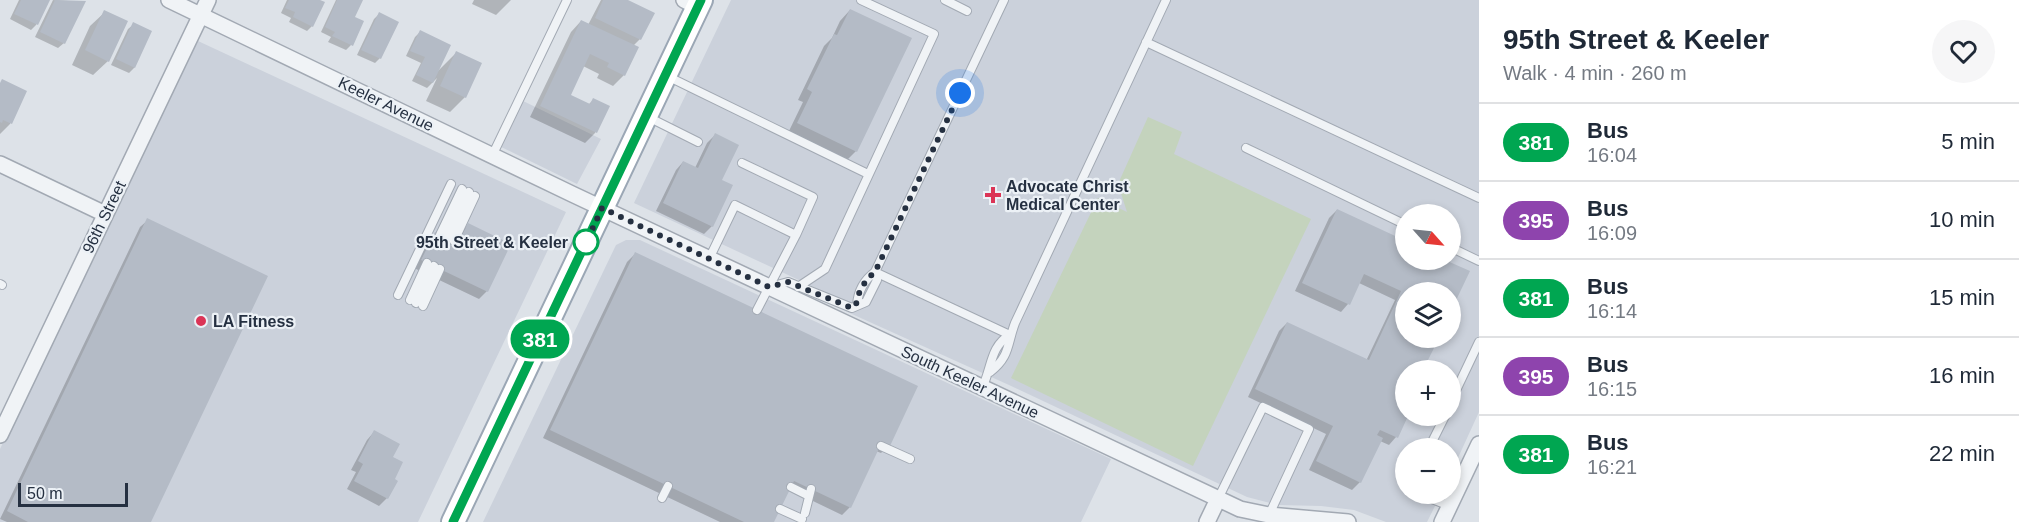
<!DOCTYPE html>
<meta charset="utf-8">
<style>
:root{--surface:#fff;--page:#f6f6f7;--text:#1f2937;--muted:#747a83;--line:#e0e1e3}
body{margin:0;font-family:Helvetica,sans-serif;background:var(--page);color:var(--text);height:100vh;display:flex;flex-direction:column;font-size:22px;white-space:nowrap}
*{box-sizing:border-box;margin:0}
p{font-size:20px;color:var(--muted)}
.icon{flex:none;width:33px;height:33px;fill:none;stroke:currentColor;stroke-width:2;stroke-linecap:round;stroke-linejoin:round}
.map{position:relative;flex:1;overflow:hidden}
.sheet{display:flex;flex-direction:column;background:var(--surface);width:540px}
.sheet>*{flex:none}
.badge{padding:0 12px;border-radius:20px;font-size:21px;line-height:39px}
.needle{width:39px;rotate:117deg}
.controls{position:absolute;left:1395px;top:204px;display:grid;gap:12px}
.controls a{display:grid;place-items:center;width:66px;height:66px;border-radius:50%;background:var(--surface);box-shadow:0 3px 9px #0003;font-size:30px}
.scale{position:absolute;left:18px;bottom:15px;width:110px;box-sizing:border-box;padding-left:6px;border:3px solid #253041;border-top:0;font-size:16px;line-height:21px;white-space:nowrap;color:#253041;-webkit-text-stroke:4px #ecf1f6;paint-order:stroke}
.you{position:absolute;width:30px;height:30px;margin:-15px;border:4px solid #fff;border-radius:50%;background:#1a73e8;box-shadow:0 0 0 9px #1a73e833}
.map>.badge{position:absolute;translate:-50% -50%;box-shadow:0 0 0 3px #fff}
.round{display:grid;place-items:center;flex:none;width:63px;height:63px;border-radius:32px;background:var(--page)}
.headline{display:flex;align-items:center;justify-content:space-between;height:102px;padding:0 24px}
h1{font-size:28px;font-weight:700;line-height:45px}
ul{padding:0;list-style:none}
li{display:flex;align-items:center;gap:18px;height:78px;padding:0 24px;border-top:2px solid var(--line)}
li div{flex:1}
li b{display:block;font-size:22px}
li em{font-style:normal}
li .badge{min-width:66px;font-weight:700;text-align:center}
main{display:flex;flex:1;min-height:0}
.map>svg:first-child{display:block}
.built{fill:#cbd1db;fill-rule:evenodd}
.green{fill:#c4d3bd}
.shadow{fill:#0003}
.building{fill:#b4bbc6}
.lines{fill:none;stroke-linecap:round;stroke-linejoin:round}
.service-casing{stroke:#a2a9b3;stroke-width:10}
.minor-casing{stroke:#a2a9b3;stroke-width:18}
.primary-casing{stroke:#9ba7b5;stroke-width:26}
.service{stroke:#f0f3f6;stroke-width:8}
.minor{stroke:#f0f3f6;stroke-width:15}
.primary{stroke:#fff;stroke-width:22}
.line-casing{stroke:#fff;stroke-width:14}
.line{stroke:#00a651;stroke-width:9}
.walk{stroke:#253041;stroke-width:6;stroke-dasharray:0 10.8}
.poi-dot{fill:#db3456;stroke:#ecf1f6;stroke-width:2}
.stop-dot{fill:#fff;stroke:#00a651;stroke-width:3}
.labels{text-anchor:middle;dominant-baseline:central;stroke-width:4.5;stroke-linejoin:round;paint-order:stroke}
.street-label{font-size:16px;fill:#253041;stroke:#ecf1f6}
.poi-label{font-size:16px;font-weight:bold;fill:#253041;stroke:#ecf1f6;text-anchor:start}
.stop-label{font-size:16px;font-weight:bold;fill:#253041;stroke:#ecf1f6;text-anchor:end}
</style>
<main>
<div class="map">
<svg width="1479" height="522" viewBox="0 0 1479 522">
<rect width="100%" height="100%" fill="#dde2e8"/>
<path class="built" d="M731 0H1479V412L1451 473 1450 448H1406V494H1441L1427 522H1386L1354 510 1321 506 1278 505 1247 497 1009 385 832 305 835 297 634 203ZM1406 214H1450V260H1406ZM1406 292H1450V338H1406ZM1406 370H1450V416H1406Z
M198 41 566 212 418 522H0V449Z
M519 99 601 139 577 184 497 145Z
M626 240H640L1111 459 1081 522H483L616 245Z"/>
<path class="green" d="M1148 117 1182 132 1174 154 1311 219 1193 466 1011 378 1098 198 1127 212 1118 184Z"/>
<path class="shadow" d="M19 0H48L36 25 31 30 10 19Z
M53 0 84 2 64 43 58 48 35 37Z
M287 0H317L312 26 307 31 289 22 291 18 281 13Z
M336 0H361L353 17 351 45 346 50 328 42 331 37 321 32Z
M474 0H511L496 15 472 4Z
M601 0H625L640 39 633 46 624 75 613 86 597 78 599 74 583 66 569 95 588 105 593 100 608 107 595 133 585 143 530 117 571 32 581 21 588 25Z
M850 10 856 151 846 161 788 133 803 102 798 100 824 46 832 38 840 21Z
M105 12 108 61 93 75 72 65 90 26Z
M379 14 380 58 375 63 357 55 374 19Z
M134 24 150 32 134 68 129 73 111 65 128 29Z
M420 32 438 71 456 53 465 97 450 112 426 101 437 78 427 88 412 81 421 63 406 56 415 37Z
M0 83 25 92 10 124 0 134Z
M715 135 720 180 712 226 704 234 656 211 676 170 683 162 695 168 707 143Z
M1337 210 1406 260H1441L1468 272 1450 292H1406V338H1437L1422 370H1406L1407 416 1396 437 1389 445 1380 441 1360 482 1352 490 1309 470 1326 434 1248 397 1279 331 1287 323 1366 361 1395 300 1359 283 1348 304 1341 312 1295 291 1329 218Z
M148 220 150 522H7L0 519 140 227Z
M468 225 487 291 479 299 414 268 427 242 435 234 455 244 460 233Z
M635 254 889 445 881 453 876 451 850 507 842 515 788 489 772 522H720L543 438 627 262Z
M374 432 391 457 387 498 379 506 347 489 356 472 351 470 367 440Z"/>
<path class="building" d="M21 0H50L38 25 14 14Z
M55 0 86 1 65 44 40 32Z
M289 0H320L325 2 313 27 293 17 295 12 285 8Z
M337 0H363L355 17 364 21 353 46 332 36 335 32 325 27Z
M603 0H628L655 13 641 40 595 18Z
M850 9 912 38 857 152 797 123 812 92 807 89 834 34 837 35Z
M104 10 128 21 109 62 85 50Z
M379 12 399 22 381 59 361 50Z
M581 20 639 47 625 76 607 67 609 63 590 54 571 95 590 104 593 98 610 106 597 133 540 106Z
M133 22 152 31 135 68 116 59Z
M420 30 451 45 433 83 416 75 425 57 410 51Z
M456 51 482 63 466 98 440 86Z
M2 79 27 91 12 124 3 120 2 123 0 122V83Z
M715 133 739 145 722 180 733 185 713 227 663 203 683 161 698 168Z
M1337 209 1406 241V260H1445L1470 271 1450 313V292H1406V338H1439L1423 370H1406V416H1408L1398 438 1380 430 1377 435 1383 438 1361 483 1316 461 1333 426 1255 389 1287 322 1369 360 1401 291 1364 274 1350 305 1302 283Z
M147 218 268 276 151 522H28L7 511Z
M468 223 511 244 488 292 421 260 435 232 458 243Z
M635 252 918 386 890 446 882 442 851 508 794 481 774 522H744L550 430Z
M374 430 400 444 393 457 403 462 395 479 398 481 388 499 354 481 363 464 358 461Z"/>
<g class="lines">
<g class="service-casing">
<path id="service" d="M945 0 967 11
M1146 42 1479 198
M667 76 868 174
M648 117 698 142
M1246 148 1406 225
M492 156 567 0
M440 235 462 189
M447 238 469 192
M454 241 475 196
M1450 247 1479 261
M709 259 735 205 796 235 813 197 742 163
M875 272 1010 335
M0 284 2 285
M773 286 788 282 852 308 866 302 877 280 875 272
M798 287 825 269 934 34 861 0
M398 295 451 184
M410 300 427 263
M416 303 434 266
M857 305C858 291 864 280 875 272L1004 0
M423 306 440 269
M757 310 796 235
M990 372C1010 357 1007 344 1015 323L1166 0
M982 388C992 368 990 346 1010 335
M1450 403 1479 342
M881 446 910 459
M1429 448 1445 416
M791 487 809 496
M1430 494 1432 499 1450 506
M662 498 668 486
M1218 499 1263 407 1309 429 1269 515
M780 509 802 519
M805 513 811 489"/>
</g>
<g class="minor-casing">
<path id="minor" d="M169 0 572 194 1240 509 1269 515 1348 522
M684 0 698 7
M0 164 105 214
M0 435 208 0
M1207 522 1218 499
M1442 522 1479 444"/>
</g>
<g class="primary-casing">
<path id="primary" d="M453 522 701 0"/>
</g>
<use href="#service" class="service"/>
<use href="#minor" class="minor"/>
<use href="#primary" class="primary"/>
</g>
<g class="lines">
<g class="line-casing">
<path id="line" d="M453 522 701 0"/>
</g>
<use href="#line" class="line"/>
<path class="walk" d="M586 242 585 245 602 208 769 287 788 282 852 308 856 305C858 291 865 280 875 272L960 93"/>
</g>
<g class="poi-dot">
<path d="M990 186h6v6h6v6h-6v6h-6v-6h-6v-6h6z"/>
<circle cx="201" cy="321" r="6"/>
</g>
<circle class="stop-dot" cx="586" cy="242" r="12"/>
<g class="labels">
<g class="street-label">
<text transform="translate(386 104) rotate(26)">Keeler Avenue</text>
<text transform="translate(104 217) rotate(-64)">96th Street</text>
<text transform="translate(970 382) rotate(25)">South Keeler Avenue</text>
</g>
<g class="poi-label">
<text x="1006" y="186">Advocate Christ<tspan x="1006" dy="18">Medical Center</tspan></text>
<text x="213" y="321">LA Fitness</text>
</g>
<g class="stop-label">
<text x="568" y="242">95th Street &amp; Keeler</text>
</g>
</g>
</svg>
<div class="controls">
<a><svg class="needle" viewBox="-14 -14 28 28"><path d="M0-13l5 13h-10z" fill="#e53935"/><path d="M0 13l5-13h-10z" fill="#747a83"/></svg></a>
<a><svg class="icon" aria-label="layers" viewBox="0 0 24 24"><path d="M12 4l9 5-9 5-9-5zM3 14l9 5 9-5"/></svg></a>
<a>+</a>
<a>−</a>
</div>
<div class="scale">50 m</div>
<div class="you" style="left:960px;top:93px"></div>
<b class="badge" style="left:540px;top:339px;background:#00a651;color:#fff">381</b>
</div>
<section class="sheet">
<div class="headline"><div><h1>95th Street &amp; Keeler</h1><p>Walk · 4 min · 260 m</p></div><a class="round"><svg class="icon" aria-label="heart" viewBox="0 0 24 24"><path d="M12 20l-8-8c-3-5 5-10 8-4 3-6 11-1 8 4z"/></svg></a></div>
<ul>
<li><span class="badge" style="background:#00a651;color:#fff">381</span><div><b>Bus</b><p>16:04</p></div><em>5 min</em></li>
<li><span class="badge" style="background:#8e44ad;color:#fff">395</span><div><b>Bus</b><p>16:09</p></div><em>10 min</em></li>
<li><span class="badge" style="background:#00a651;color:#fff">381</span><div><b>Bus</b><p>16:14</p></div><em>15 min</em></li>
<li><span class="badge" style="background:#8e44ad;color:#fff">395</span><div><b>Bus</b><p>16:15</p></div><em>16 min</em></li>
<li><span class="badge" style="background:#00a651;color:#fff">381</span><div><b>Bus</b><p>16:21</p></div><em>22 min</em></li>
</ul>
</section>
</main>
